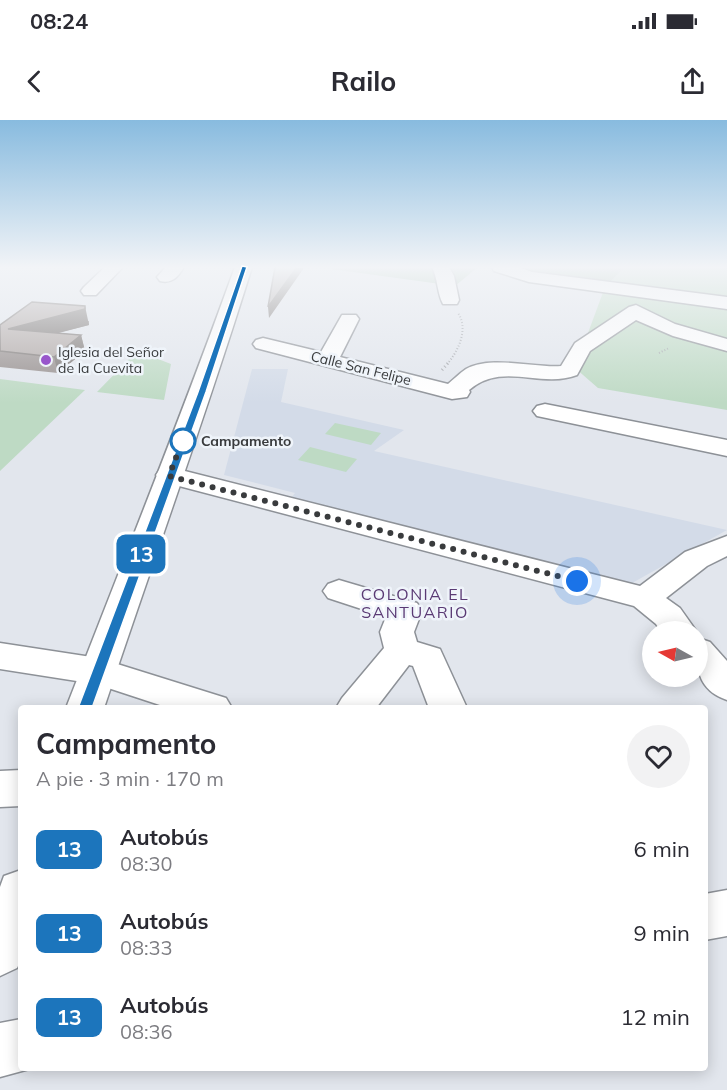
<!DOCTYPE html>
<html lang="es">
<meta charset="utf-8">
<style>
:root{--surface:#fff;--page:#f2f2f3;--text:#2b2b33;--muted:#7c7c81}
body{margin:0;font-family:Mulish,sans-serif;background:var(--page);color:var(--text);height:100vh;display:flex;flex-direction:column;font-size:22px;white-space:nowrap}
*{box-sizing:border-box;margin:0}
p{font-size:20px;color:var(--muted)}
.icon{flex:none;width:33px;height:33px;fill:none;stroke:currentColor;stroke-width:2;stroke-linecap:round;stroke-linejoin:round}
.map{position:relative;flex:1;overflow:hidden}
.sheet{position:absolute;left:18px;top:585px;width:690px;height:366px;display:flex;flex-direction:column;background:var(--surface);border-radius:6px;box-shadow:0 3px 15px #0003}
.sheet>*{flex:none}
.badge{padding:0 12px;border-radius:9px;font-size:21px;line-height:39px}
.needle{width:39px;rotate:278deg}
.buttons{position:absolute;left:642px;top:501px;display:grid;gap:12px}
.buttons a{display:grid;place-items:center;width:66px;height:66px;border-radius:50%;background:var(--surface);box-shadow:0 3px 15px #0003;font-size:30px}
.you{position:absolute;width:30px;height:30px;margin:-15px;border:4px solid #fff;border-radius:50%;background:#1a73e8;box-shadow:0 0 0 9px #1a73e833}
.map>.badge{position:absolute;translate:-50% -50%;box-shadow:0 0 0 3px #fff}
.round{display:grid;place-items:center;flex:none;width:63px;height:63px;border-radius:32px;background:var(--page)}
.headline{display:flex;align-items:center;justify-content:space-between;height:102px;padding:0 18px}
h1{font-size:28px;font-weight:700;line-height:45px}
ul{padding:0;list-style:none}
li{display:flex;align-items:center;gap:18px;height:84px;padding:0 18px}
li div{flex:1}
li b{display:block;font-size:22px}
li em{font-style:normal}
li .badge{min-width:66px;font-weight:700;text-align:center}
.status{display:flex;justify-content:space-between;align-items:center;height:42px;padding:0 30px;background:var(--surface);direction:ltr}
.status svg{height:16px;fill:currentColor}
header{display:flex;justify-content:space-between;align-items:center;height:78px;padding:0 18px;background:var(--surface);font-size:27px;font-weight:700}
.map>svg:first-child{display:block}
.built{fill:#d3dbe8}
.green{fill:#bedac4}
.forest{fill:#a1c1a8}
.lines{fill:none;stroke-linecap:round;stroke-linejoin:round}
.minor-casing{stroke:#8d9197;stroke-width:3}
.major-casing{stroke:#8d9197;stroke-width:3}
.path-far1{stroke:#a4a7ac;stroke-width:2;stroke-dasharray:1 2;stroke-linecap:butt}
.path{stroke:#a4a7ac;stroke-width:3;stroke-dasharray:1 3;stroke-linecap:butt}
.minor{fill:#fff;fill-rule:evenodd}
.major{fill:#fff;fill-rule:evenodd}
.wall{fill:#97908f}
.shaded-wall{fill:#7b7674}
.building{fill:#b0a8a6;stroke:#7b7674;stroke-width:1.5}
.line{fill:#1c75bc;stroke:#fff;stroke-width:1.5}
.walk{stroke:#393b3d;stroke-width:6;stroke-dasharray:0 10.8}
.poi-dot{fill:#9856cb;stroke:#eff4fa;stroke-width:2}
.stop-dot{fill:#fff;stroke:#1c75bc;stroke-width:3}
.labels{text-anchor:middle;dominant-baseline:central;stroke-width:5;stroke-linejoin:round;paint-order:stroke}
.far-poi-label{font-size:14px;fill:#393b3d;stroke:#eff4fa;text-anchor:start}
.far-street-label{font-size:14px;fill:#393b3d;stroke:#eff4fa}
.far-stop-label{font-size:14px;font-weight:bold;fill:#393b3d;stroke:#eff4fa;text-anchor:start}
.neighbourhood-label{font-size:16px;letter-spacing:1.5px;fill:#5a3a74;stroke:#eff4fa}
</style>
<div class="status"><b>08:24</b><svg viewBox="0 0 49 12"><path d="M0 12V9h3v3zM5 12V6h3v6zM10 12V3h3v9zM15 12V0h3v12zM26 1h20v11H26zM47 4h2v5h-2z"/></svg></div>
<header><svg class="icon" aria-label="back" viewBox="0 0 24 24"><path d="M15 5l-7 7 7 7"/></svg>Railo<svg class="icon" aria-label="share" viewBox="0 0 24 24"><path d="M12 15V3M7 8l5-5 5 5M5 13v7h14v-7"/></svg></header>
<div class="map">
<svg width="727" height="970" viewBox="0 0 727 970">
<rect width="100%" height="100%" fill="#e2e6ed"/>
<path class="built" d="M252 249H288L281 282 404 310 374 331 727 410 625 467 289 381 295 373 224 355Z"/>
<path class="green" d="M625 147H727V290L598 268 575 248 605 167Z
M135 233 145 234 171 244 164 280 97 272Z
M0 259 85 270 0 351Z
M335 303 381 313 371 325 325 314Z
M310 327 357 339 346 352 298 340Z"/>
<path class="forest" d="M332 147H478L455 166 331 149Z
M508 147H625L605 167Z"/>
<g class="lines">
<g class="minor-casing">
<path id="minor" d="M105 147H123L96 175H84L81 171 84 167Z
M166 147H184C178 157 172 164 160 161L157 157Z
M432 147H449L454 156 459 180 457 184H443C437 173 438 159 432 147Z
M492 147H518L532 152 727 177V189L529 162 494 151Z
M636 185 675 204 727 219V231L673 216 636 200 590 231 577 255C540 269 503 241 469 270L470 272 467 277 452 279 256 228 253 224 256 220 263 218 321 232 342 195H356L359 199 340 237 448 264C454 259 460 253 466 249 490 235 534 248 561 246L575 223 629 187Z
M545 284 727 320V336L537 296 533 291 537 286Z
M169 347 640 466 685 432 727 416V436L707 446 666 478 680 488 697 512H661L656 504 634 486 160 361 156 355 160 349Z
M339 460 417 483 422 491 414 512 417 522 440 529 467 588H429L413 546 409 545 376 588H336L342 578 384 528 380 512 386 497 328 478 323 471 328 464Z
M698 518 710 522 727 541V580C697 570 695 546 698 518Z
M0 523 98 538 226 578 232 588H169L96 564 0 549Z
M21 650V686L0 687V651Z
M727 770V816L705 820V774Z
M21 899V948H33L0 957V903Z"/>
</g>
<g class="major-casing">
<path id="major" d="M235 147H252C206 295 153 441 104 588H66C123 441 182 295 235 147Z
M21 750V840L17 848 0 856V767L4 756Z"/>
</g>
<path class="path-far1" d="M659 233 669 228
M447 244C458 232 469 209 458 193"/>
<path class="path" d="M442 250 448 243"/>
<use href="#minor" class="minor"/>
<use href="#major" class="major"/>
</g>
<path class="wall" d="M89 201V205L57 213 81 215 85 231 58 253 0 247V205Z"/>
<path class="shaded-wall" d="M297 147 304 148 269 198 268 187Z
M85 186 89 205 13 225 8 209Z
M81 215 85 231 58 253 54 237Z"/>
<path class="building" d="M275 147H297L268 187Z
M32 182 85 186V189L8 209 81 215 54 237 0 231V205Z"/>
<linearGradient id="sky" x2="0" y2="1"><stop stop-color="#88bbdf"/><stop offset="0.52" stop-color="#f2f4f7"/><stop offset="1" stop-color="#f2f4f7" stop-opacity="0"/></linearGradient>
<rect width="727" height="283" fill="url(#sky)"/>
<path class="line" d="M242 146 247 147 206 272 92 588 90 592H80L78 588 198 272Z"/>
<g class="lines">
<path class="walk" d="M183 321 185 314 169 356 577 461"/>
</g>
<circle class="poi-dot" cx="46" cy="240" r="6"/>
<circle class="stop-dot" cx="183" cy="321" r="12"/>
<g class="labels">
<g class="far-poi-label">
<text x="58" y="232">Iglesia del Señor<tspan x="58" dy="16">de la Cuevita</tspan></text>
</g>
<g class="far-street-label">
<text transform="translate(361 248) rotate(14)">Calle San Felipe</text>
</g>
<g class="far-stop-label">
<text x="201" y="321">Campamento</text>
</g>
<g class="neighbourhood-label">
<text x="415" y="474">COLONIA EL<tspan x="415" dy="18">SANTUARIO</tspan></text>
</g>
</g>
</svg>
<div class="buttons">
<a><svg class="needle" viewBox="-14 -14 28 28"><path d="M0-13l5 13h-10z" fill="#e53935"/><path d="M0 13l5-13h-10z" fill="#7c7c81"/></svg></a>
</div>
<div class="you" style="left:577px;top:461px"></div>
<b class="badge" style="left:141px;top:434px;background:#1c75bc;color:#fff">13</b>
<section class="sheet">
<div class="headline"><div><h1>Campamento</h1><p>A pie · 3 min · 170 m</p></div><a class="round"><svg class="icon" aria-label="heart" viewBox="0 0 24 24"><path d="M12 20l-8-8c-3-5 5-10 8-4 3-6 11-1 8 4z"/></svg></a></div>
<ul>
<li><span class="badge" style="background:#1c75bc;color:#fff">13</span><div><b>Autobús</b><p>08:30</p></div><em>6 min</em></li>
<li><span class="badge" style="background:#1c75bc;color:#fff">13</span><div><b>Autobús</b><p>08:33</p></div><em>9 min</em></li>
<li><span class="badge" style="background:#1c75bc;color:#fff">13</span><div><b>Autobús</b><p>08:36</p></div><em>12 min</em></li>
</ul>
</section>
</div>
